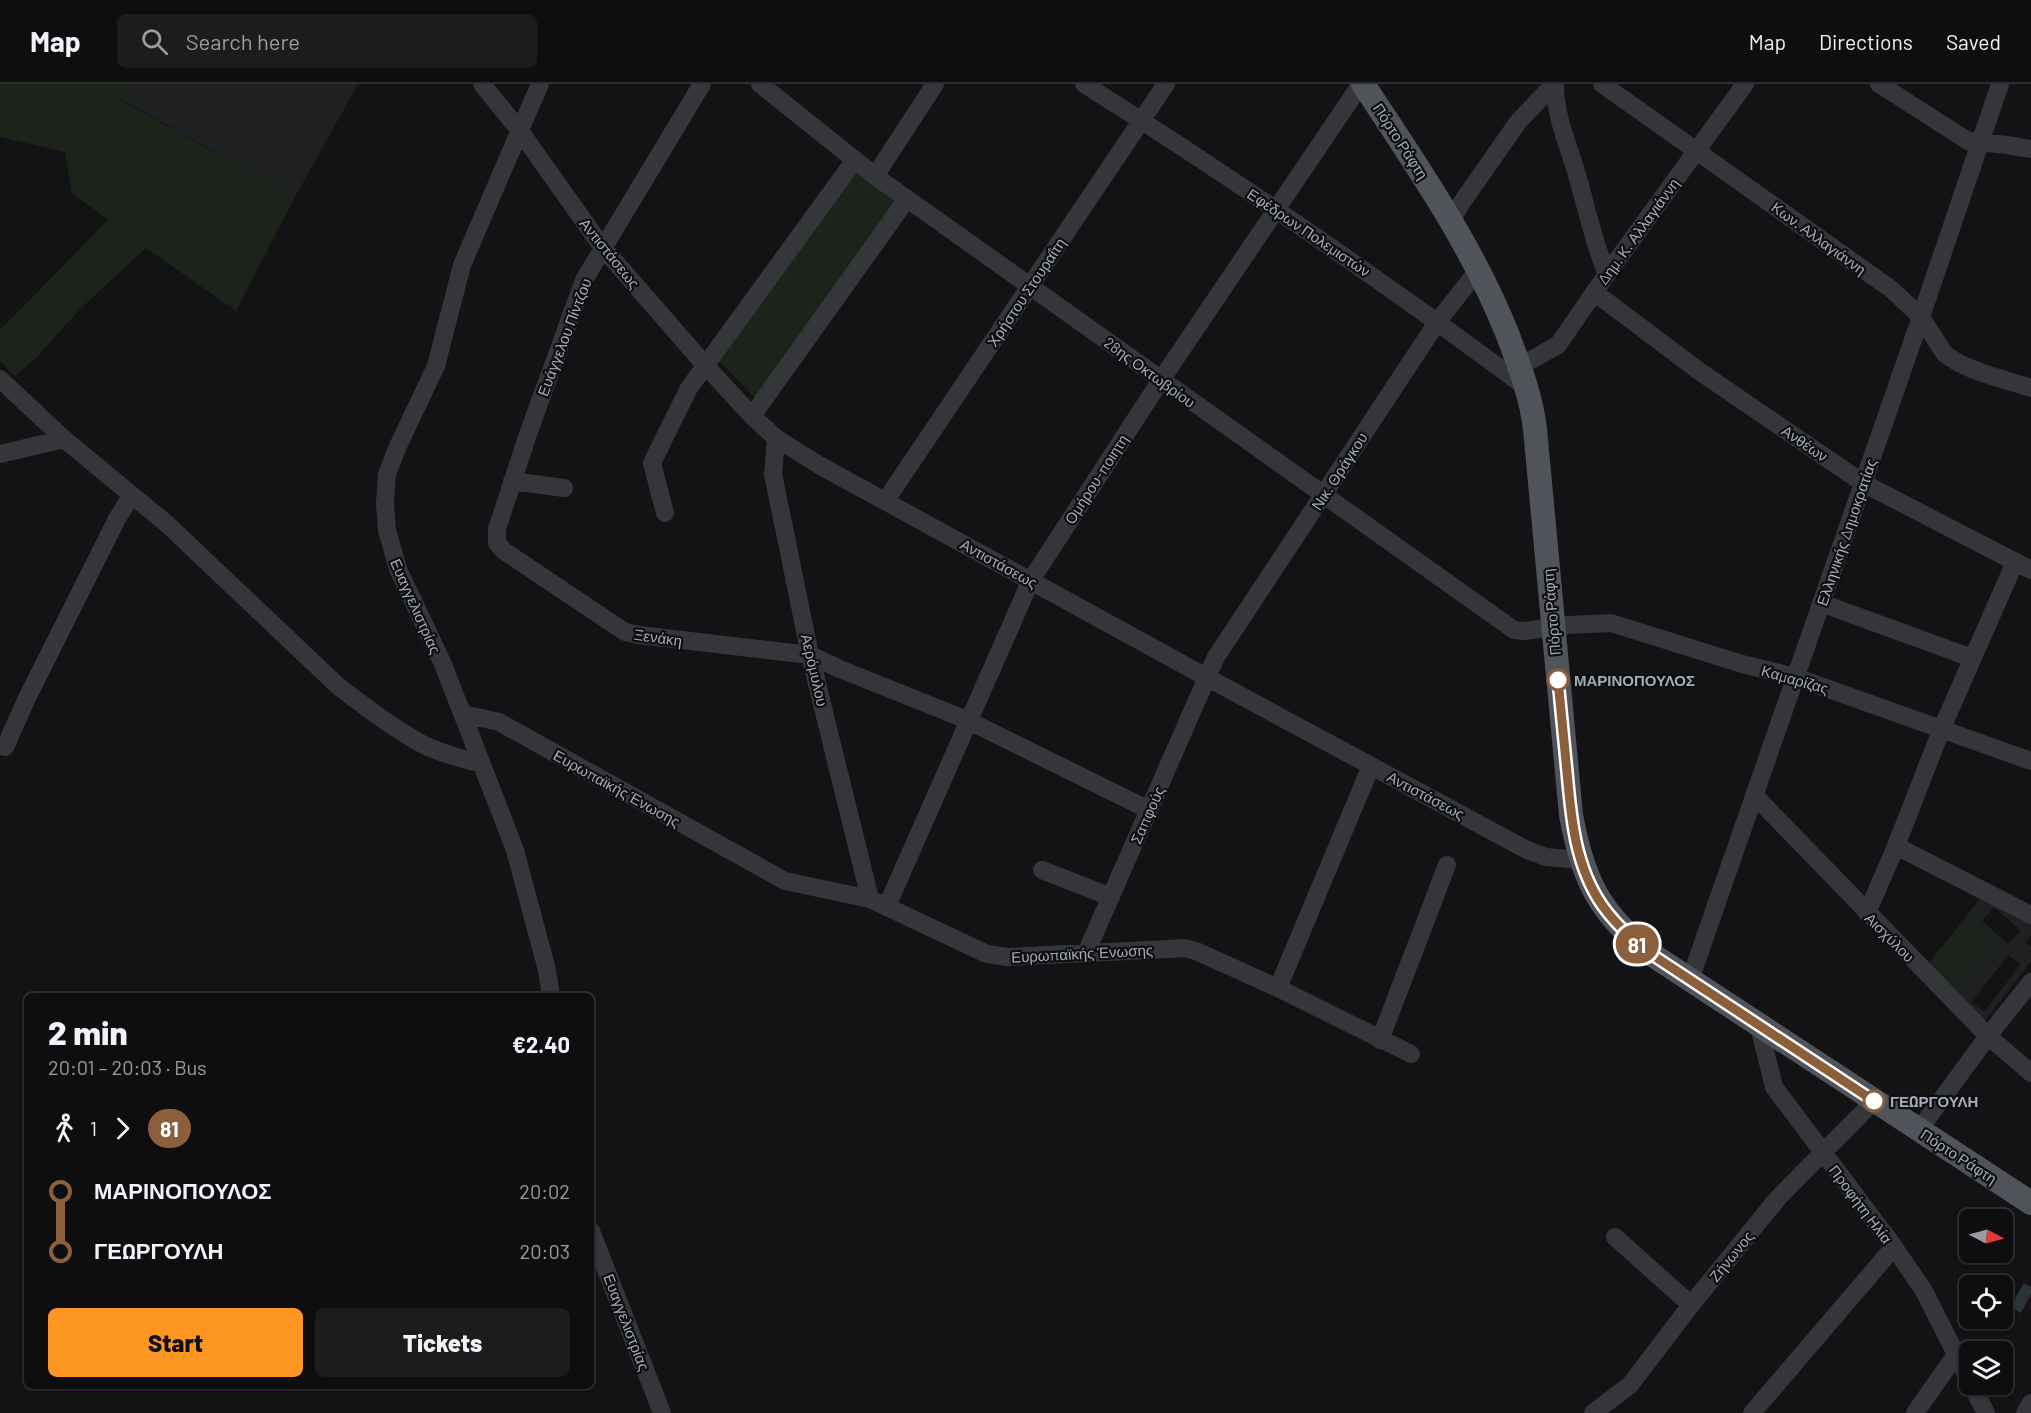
<!DOCTYPE html>
<meta charset="utf-8">
<style>
:root{--surface:#0e0e10;--page:#1c1c1e;--text:#f1f3f6;--muted:#9b9c9f;--line:#2e2e30;--accent:#fe9722}
body{margin:0;font-family:Barlow,sans-serif;background:var(--page);color:var(--text);height:100vh;display:flex;flex-direction:column;font-size:22px;white-space:nowrap}
*{box-sizing:border-box;margin:0}
p{font-size:20px;color:var(--muted)}
.icon{flex:none;width:33px;height:33px;fill:none;stroke:currentColor;stroke-width:2;stroke-linecap:round;stroke-linejoin:round}
.map{position:relative;flex:1;overflow:hidden}
.side{position:absolute;left:24px;top:909px;width:570px;height:396px;display:flex;flex-direction:column;background:var(--surface);border-radius:9px;box-shadow:0 2px 4px #0004,0 0 0 2px var(--line)}
.side>*{flex:none}
.badge{padding:0 12px;border-radius:20px;font-size:21px;line-height:39px}
.needle{width:39px;rotate:96deg}
.fabs{position:absolute;left:1959px;top:1125px;display:grid;gap:12px}
.fabs a{display:grid;place-items:center;width:54px;height:54px;border-radius:9px;background:var(--surface);box-shadow:0 2px 4px #0004,0 0 0 2px var(--line);font-size:30px}
.map>.badge{position:absolute;translate:-50% -50%;box-shadow:0 0 0 3px #fff}
.legs{display:flex;align-items:center;gap:9px;height:66px;padding:0 24px;font-size:20px}
.legs p{margin-inline-start:auto}
.headline{display:flex;align-items:center;justify-content:space-between;height:102px;padding:0 24px}
h1{font-size:33px;font-weight:800;line-height:45px}
.button{display:flex;gap:12px;margin-top:auto;padding:12px 24px}
.button a{flex:1;height:69px;border-radius:9px;background:var(--accent);color:#111;font-size:24px;font-weight:800;line-height:69px;text-align:center}
.button a+a{background:var(--page);color:var(--text)}
ul{padding:0 24px;list-style:none}
li{display:flex;align-items:center;gap:21px;height:60px;font-size:22px}
li i{display:grid;place-items:center;width:9px;height:100%;margin:0 8px;background:currentColor}
li i::after{content:'';width:15px;height:15px;margin:-8px;border:4px solid;border-radius:50%;background:var(--surface)}
li p{margin-inline-start:auto}
li:first-child i{background:linear-gradient(#0000 50%,currentColor 0)}
li:last-child i{background:linear-gradient(currentColor 50%,#0000 0)}
header{display:flex;align-items:center;gap:36px;box-sizing:border-box;height:84px;padding:0 30px;background:var(--surface);border-bottom:2px solid var(--line)}
header strong{font-size:28px}
nav{display:flex;gap:33px;margin-inline-start:auto;font-size:21px}
.search{width:420px;height:54px;background:var(--page);display:flex;align-items:center;gap:15px;box-sizing:border-box;padding:0 21px;border-radius:9px;color:var(--muted);font-size:22px}
.map>svg:first-child{display:block}
.built{fill:#1f2022;fill-rule:evenodd}
.green{fill:#1b231b}
.water{fill:#29343a}
.lines{fill:none;stroke-linecap:round;stroke-linejoin:round}
.minor{stroke:#34363a;stroke-width:18}
.major{stroke:#50535a;stroke-width:24}
.line-1-casing{stroke:#fff;stroke-width:14}
.line-1{stroke:#8b5e3c;stroke-width:9}
.stop-1-dot{fill:#fff;stroke:#8b5e3c;stroke-width:3}
.labels{text-anchor:middle;dominant-baseline:central;stroke-width:4.5;stroke-linejoin:round;paint-order:stroke}
.street-label{font-size:15px;fill:#a4acb7;stroke:#0e0e10}
.stop-label{font-size:15px;font-weight:bold;fill:#a4acb7;stroke:#0e0e10;text-anchor:start}
</style>
<header>
<strong>Map</strong>
<div class="search"><svg class="icon" aria-label="search" viewBox="0 0 24 24"><circle cx="10" cy="10" r="6"/><path d="M15 15l6 6"/></svg>Search here</div>
<nav><a>Map</a><a>Directions</a><a>Saved</a></nav>
</header>
<div class="map">
<svg width="2031" height="1329" viewBox="0 0 2031 1329">
<rect width="100%" height="100%" fill="#131315"/>
<path class="built" d="M130 0H358L295 113 121 15Z
M1980 815 2031 840V851L2025 859 2031 863V877L1982 941 1925 884ZM1994 823 2021 847 2008 860 1982 837ZM2008 871 2021 880 1984 928 1972 918Z"/>
<path class="green" d="M0 0H130L121 16 295 113 236 227 146 164 80 225 36 274 15 292 0 277V246L108 136 72 109 65 68 0 53Z
M853 86 899 119 757 316 716 274Z
M1969 834 1996 857 1956 906 1928 884Z"/>
<path class="water" d="M2024 1199 2031 1203V1210L2021 1229 2010 1223Z"/>
<g class="lines">
<path class="minor" d="M482 0 520 47 603 164 705 281 752 332 776 354 819 381 1208 594 1527 766 1546 773 1581 776
M540 0 462 181 436 282 398 362 387 390 385 419 387 446 398 485 443 580 515 766 547 886 551 912
M702 0 584 196 528 350 497 445V459L504 467 625 548 639 551 810 571 840 585 967 636 1149 726
M760 0 875 92 1514 546 1524 547 1568 541 1611 539 1742 580 1795 593 2031 677
M1084 0C1236 96 1383 197 1527 304
M1555 0C1555 33 1568 59 1577 91 1587 124 1593 158 1607 190
M1602 0 1891 205 1921 233 1944 269C1962 286 2007 296 2031 304
M1879 0 1968 57 2007 61 2031 65
M875 92 935 0
M1452 136 1460 121 1518 38 1554 0
M1594 208 1699 287 1863 399 2031 486
M1520 282 1558 261 1607 190 1745 0
M0 295 64 355 167 440 339 603C366 623 394 645 424 661 443 670 462 675 482 680
M752 332 907 115
M776 354 773 390 810 571 870 815
M0 370 64 355
M512 397 564 404
M886 416 1166 0
M665 429 652 379 689 304 854 77
M1821 519 1972 574
M463 630 499 638 785 797 870 815 987 870 1007 873 1168 865 1184 864 1196 867 1278 904 1411 970
M5 663 27 614 118 433 132 411
M1754 711 1988 952 2031 989
M1896 762 2031 831
M1042 786 1111 813
M887 822 1031 496 1161 296 1361 0
M1867 829 1896 762 1942 644 2015 478
M1086 869 1216 573 1438 237 1479 185
M1690 896 1921 233 2000 0
M1278 904 1371 682
M1759 942 1774 1003 1894 1163 1924 1207 1970 1298
M1380 956 1447 781
M1919 1046 1988 952 2031 898
M591 1147 662 1329
M1615 1153 1691 1221
M1971 1300 1986 1329
M1593 1329 1630 1301 1691 1221 1778 1114 1874 1017
M1752 1329 1894 1163
M1915 1329 1955 1272
M2025 1329 2031 1319"/>
<path class="major" d="M1363 0C1416 81 1471 159 1507 249 1519 281 1531 311 1535 345L1571 731C1583 797 1600 831 1654 872L2031 1119"/>
</g>
<g class="lines">
<g class="line-1-casing">
<path id="line-1" d="M1558 596C1561 627 1564 657 1567 688 1571 733 1575 782 1602 821 1616 841 1634 857 1654 872L1874 1017"/>
</g>
<use href="#line-1" class="line-1"/>
</g>
<g class="stop-1-dot">
<circle cx="1558" cy="596" r="10"/>
<circle cx="1874" cy="1017" r="10"/>
</g>
<g class="labels">
<g class="street-label">
<text transform="translate(1401 57) rotate(57)">Πόρτο Ράφτη</text>
<text transform="translate(1638 147) rotate(-54)">Δημ. Κ. Αλλαγιάννη</text>
<text transform="translate(1309 148) rotate(34)">Εφέδρων Πολεμιστών</text>
<text transform="translate(1819 154) rotate(36)">Κων. Αλλαγιάννη</text>
<text transform="translate(610 169) rotate(51)">Αντιστάσεως</text>
<text transform="translate(1026 208) rotate(-56)">Χρήστου Στουραΐτη</text>
<text transform="translate(564 253) rotate(-69)">Ευάγγελου Πίντζου</text>
<text transform="translate(1150 288) rotate(36)">28ης Οκτωβρίου</text>
<text transform="translate(1805 359) rotate(34)">Ανθέων</text>
<text transform="translate(1339 387) rotate(-57)">Νικ. Θράγκου</text>
<text transform="translate(1096 395) rotate(-57)">Ομήρου-ποιητη</text>
<text transform="translate(1846 448) rotate(-71)">Ελληνικής Δημοκρατίας</text>
<text transform="translate(999 479) rotate(29)">Αντιστάσεως</text>
<text transform="translate(416 522) rotate(66)">Ευαγγελιστρίας</text>
<text transform="translate(1551 528) rotate(-95)">Πόρτο Ράφτη</text>
<text transform="translate(658 553) rotate(8)">Ξενάκη</text>
<text transform="translate(815 586) rotate(77)">Αερόμυλου</text>
<text transform="translate(1795 595) rotate(16)">Καμαρίζας</text>
<text transform="translate(617 704) rotate(29)">Ευρωπαϊκής Ένωσης</text>
<text transform="translate(1426 711) rotate(28)">Αντιστάσεως</text>
<text transform="translate(1147 731) rotate(-66)">Σαπφούς</text>
<text transform="translate(1890 853) rotate(45)">Αισχύλου</text>
<text transform="translate(1082 869) rotate(-3)">Ευρωπαϊκής Ένωσης</text>
<text transform="translate(1959 1072) rotate(33)">Πόρτο Ράφτη</text>
<text transform="translate(1861 1120) rotate(53)">Προφήτη Ηλία</text>
<text transform="translate(1731 1172) rotate(-51)">Ζήνωνος</text>
<text transform="translate(627 1238) rotate(69)">Ευαγγελιστρίας</text>
</g>
<g class="stop-label">
<text x="1574" y="596">ΜΑΡΙΝΟΠΟΥΛΟΣ</text>
<text x="1890" y="1017">ΓΕΩΡΓΟΥΛΗ</text>
</g>
</g>
</svg>
<div class="fabs">
<a><svg class="needle" viewBox="-14 -14 28 28"><path d="M0-13l5 13h-10z" fill="#e53935"/><path d="M0 13l5-13h-10z" fill="#9b9c9f"/></svg></a>
<a><svg class="icon" aria-label="locate" viewBox="0 0 24 24"><circle cx="12" cy="12" r="6"/><path d="M12 2v4M12 18v4M2 12h4M18 12h4"/></svg></a>
<a><svg class="icon" aria-label="layers" viewBox="0 0 24 24"><path d="M12 4l9 5-9 5-9-5zM3 14l9 5 9-5"/></svg></a>
</div>
<b class="badge" style="left:1637px;top:860px;background:#8b5e3c;color:#fff">81</b>
<section class="side">
<div class="headline"><div><h1>2 min</h1><p>20:01 – 20:03 · Bus</p></div><b>€2.40</b></div>
<div class="legs"><svg class="icon" aria-label="walk" viewBox="0 0 24 24"><circle cx="13" cy="4" r="2"/><path d="M13 8l-2 6 4 7M11 14l-3 7M7 12l3-4h3l4 4"/></svg>1<svg class="icon" aria-label="forward" viewBox="0 0 24 24"><path d="M9 5l7 7-7 7"/></svg><b class="badge" style="background:#8b5e3c;color:#fff">81</b></div>
<ul>
<li><i style="color:#8b5e3c"></i><b>ΜΑΡΙΝΟΠΟΥΛΟΣ</b><p>20:02</p></li>
<li><i style="color:#8b5e3c"></i><b>ΓΕΩΡΓΟΥΛΗ</b><p>20:03</p></li>
</ul>
<div class="button"><a>Start</a><a>Tickets</a></div>
</section>
</div>
